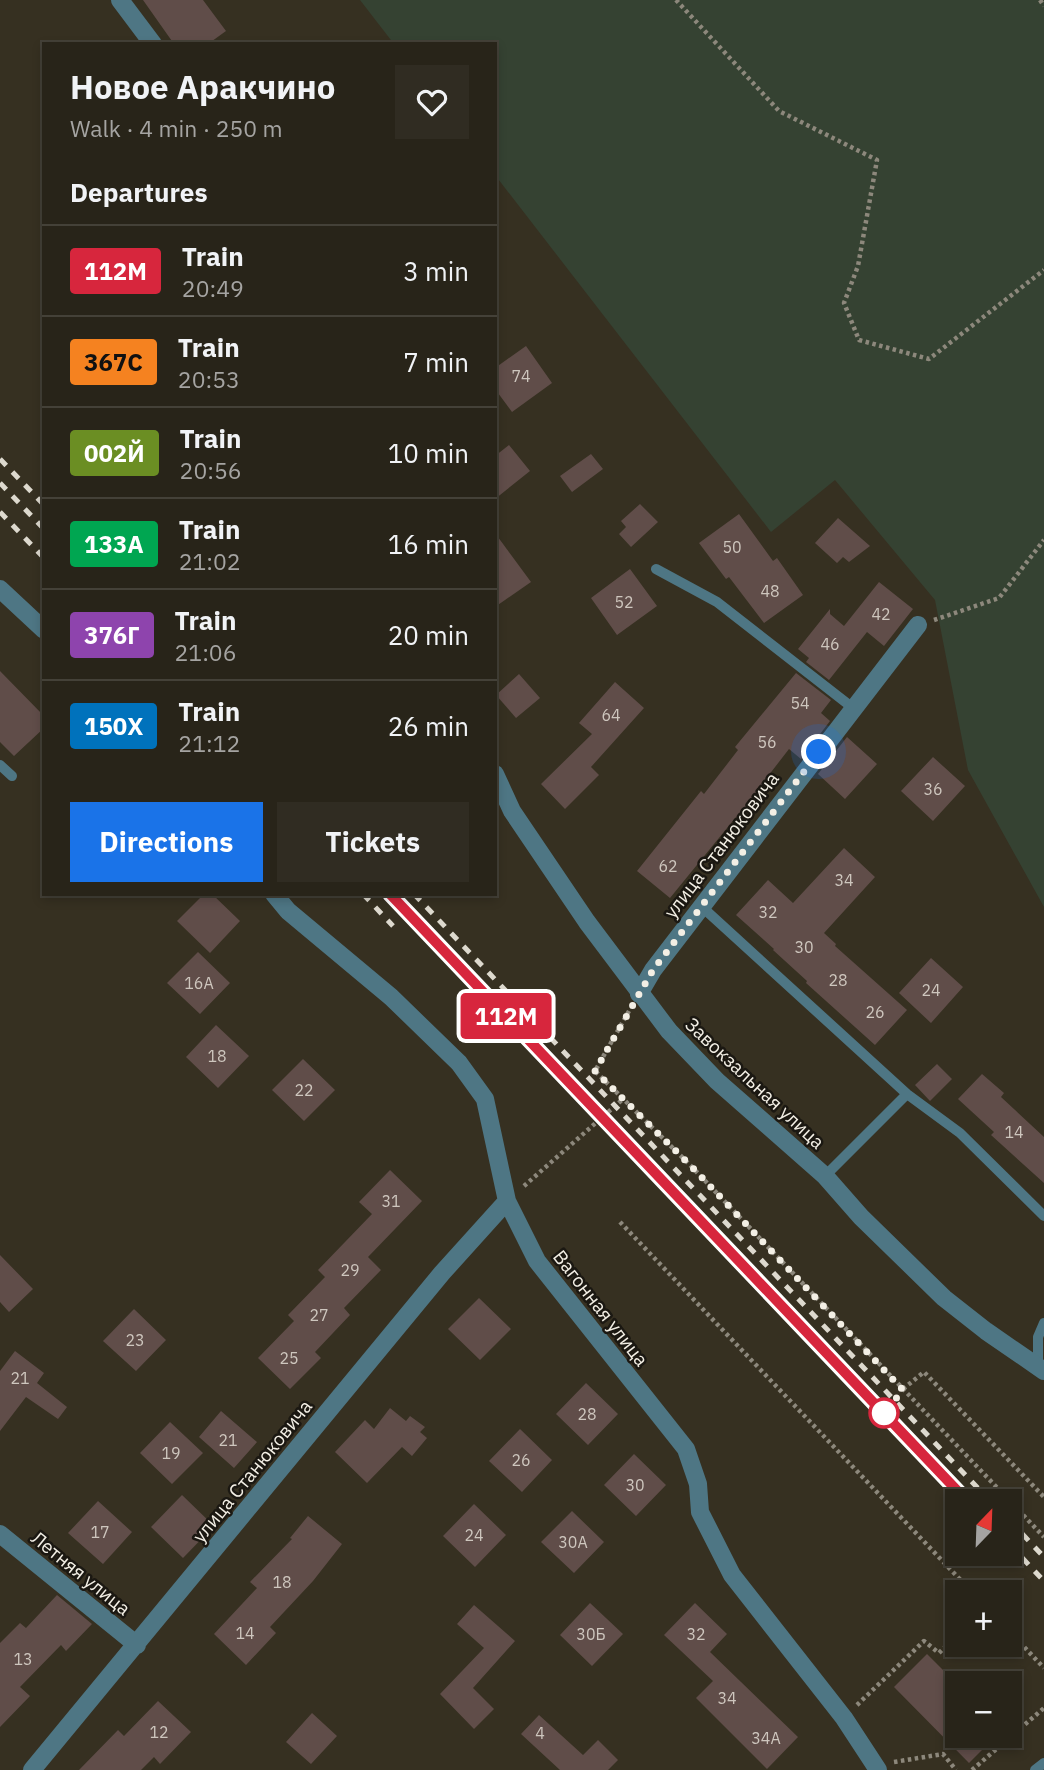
<!DOCTYPE html>
<meta charset="utf-8">
<style>
:root{--surface:#282419;--page:#302c22;--text:#f1f3f6;--muted:#a5a4a2;--line:#444138;--accent:#1a73e8}
body{margin:0;font-family:"IBM Plex Sans",sans-serif;background:var(--page);color:var(--text);height:100vh;display:flex;flex-direction:column;font-size:26px;white-space:nowrap}
*{box-sizing:border-box;margin:0}
p{font-size:23px;color:var(--muted)}
.icon{flex:none;width:38px;height:38px;fill:none;stroke:currentColor;stroke-width:2;stroke-linecap:round;stroke-linejoin:round}
.map{position:relative;flex:1;overflow:hidden}
.sheet{position:absolute;left:42px;top:42px;width:455px;height:854px;display:flex;flex-direction:column;background:var(--surface);border-radius:0px;box-shadow:0 4px 10px #0003,0 0 0 2px var(--line)}
.sheet>*{flex:none}
.badge{padding:0 14px;border-radius:5px;font-size:24px;line-height:46px}
.needle{width:46px;rotate:23deg}
.controls{position:absolute;left:945px;top:1489px;display:grid;gap:14px}
.controls a{display:grid;place-items:center;width:77px;height:77px;border-radius:0px;background:var(--surface);box-shadow:0 4px 10px #0003,0 0 0 2px var(--line);font-size:35px}
.you{position:absolute;width:35px;height:35px;margin:-18px;border:5px solid #fff;border-radius:50%;background:#1a73e8;box-shadow:0 0 0 10px #1a73e833}
.map>.badge{position:absolute;translate:-50% -50%;box-shadow:0 0 0 4px #fff}
h2{padding:0 28px;font-size:26px;line-height:63px}
.round{display:grid;place-items:center;flex:none;width:74px;height:74px;border-radius:0px;background:var(--page)}
.summary{display:flex;align-items:center;justify-content:space-between;height:119px;padding:0 28px}
h1{font-size:33px;font-weight:800;line-height:52px}
.cta{display:flex;gap:14px;margin-top:auto;padding:14px 28px}
.cta a{flex:1;height:80px;border-radius:0px;background:var(--accent);color:#fff;font-size:28px;font-weight:800;line-height:80px;text-align:center}
.cta a+a{background:var(--page);color:var(--text)}
ul{padding:0;list-style:none}
li{display:flex;align-items:center;gap:21px;height:91px;padding:0 28px;border-top:2px solid var(--line)}
li div{flex:1}
li b{display:block;font-size:26px}
li em{font-style:normal}
li .badge{min-width:77px;font-weight:700;text-align:center}
.map>svg:first-child{display:block}
.green{fill:#354232}
.building{fill:#604d49}
.lines{fill:none;stroke-linecap:round;stroke-linejoin:round}
.path{stroke:#8d887c;stroke-width:4.5;stroke-dasharray:3.5 3.5;stroke-linecap:butt}
.service{stroke:#4e7684;stroke-width:10}
.minor{stroke:#4e7684;stroke-width:18}
.rail{stroke:#ddd9ce;stroke-width:5;stroke-dasharray:9 9;stroke-linecap:butt}
.line-casing{stroke:#fff;stroke-width:16}
.line{stroke:#d7263d;stroke-width:10}
.walk{stroke:#f3efe5;stroke-width:7;stroke-dasharray:0 12.6}
.stop-dot{fill:#fff;stroke:#d7263d;stroke-width:3.5}
.labels{text-anchor:middle;dominant-baseline:central;stroke-width:5;stroke-linejoin:round;paint-order:stroke}
.number-label{font-size:16px;fill:#cec6be}
.street-label{font-size:19px;fill:#f3efe5;stroke:#1b1812}
</style>
<div class="map">
<svg width="1044" height="1770" viewBox="0 0 1044 1770">
<rect width="100%" height="100%" fill="#363021"/>
<path class="green" d="M360 0H1044V907L968 770 935 600 835 480 771 532 495 175V44H394Z"/>
<path class="building" d="M143 0H203L226 31 208 44H174Z
M526 346 552 383 512 412 495 389V368Z
M509 445 530 471 495 499V456Z
M591 454 603 469 572 492 560 476Z
M640 504 658 522 631 547 619 534 626 527 621 521Z
M739 514 773 561 777 558 803 595 764 623 729 577 726 579 699 543Z
M838 518 870 546 849 562 843 557 837 563 815 543Z
M495 533 531 582 495 607Z
M630 569 657 606 617 635 591 598Z
M879 582 913 609 884 646 867 632 829 680 806 662 809 658 798 649 830 609V614L844 626Z
M0 671 44 716V728L14 756 0 742Z
M796 673 831 700 821 713 830 721 801 759 789 749 765 780 768 782 739 819 736 817 670 898 637 871 701 791 704 794 738 750 735 747Z
M519 674 540 698 516 718 496 695Z
M615 682 644 708 591 767 599 775 565 809 541 784 592 734 579 723Z
M847 737 877 764 845 799 818 774Z
M933 757 965 786 933 821 901 791Z
M844 848 875 877 824 933 836 944 835 946 907 1010 875 1045 806 983 807 981 773 950 774 949 736 915 768 880 793 903Z
M204 894H212L240 921 210 953 177 921Z
M198 952 230 983 200 1014 167 983Z
M931 958 963 987 931 1023 899 993Z
M216 1025 249 1056 218 1088 186 1057Z
M303 1059 335 1090 304 1121 272 1090Z
M937 1064 952 1079 930 1101 915 1085Z
M982 1074 1004 1093 1001 1097 1044 1137V1183L991 1135 994 1132 958 1099Z
M390 1170 422 1201 368 1257 381 1270 344 1308 350 1315 315 1352 321 1358 290 1389 258 1358 294 1321 288 1315 325 1277 318 1270 372 1214 359 1202Z
M0 1255 33 1289 9 1312 0 1302Z
M479 1298 511 1329 480 1360 448 1329Z
M134 1309 166 1340 136 1371 103 1341Z
M15 1351 44 1373 37 1383 67 1407 58 1419 26 1397 0 1431V1371Z
M586 1383 618 1414 588 1445 556 1414Z
M390 1408 406 1421 410 1416 425 1427 420 1432 427 1438 412 1456 402 1447 367 1483 335 1452 365 1420 374 1429Z
M221 1411 257 1442 234 1468 199 1437Z
M170 1422 203 1453 172 1484 140 1453Z
M520 1429 552 1460 522 1492 489 1461Z
M634 1454 666 1485 636 1516 604 1485Z
M182 1495 214 1526 183 1558 151 1527Z
M98 1501 132 1532 103 1564 68 1533Z
M474 1504 506 1535 475 1567 443 1536Z
M572 1511 604 1542 574 1573 541 1542Z
M308 1516 342 1544 313 1581 270 1627 276 1633 246 1665 214 1634 257 1588 250 1582 292 1539 290 1538Z
M57 1595 92 1624 66 1651 61 1645 20 1687 30 1696 0 1727V1643L20 1623 26 1628Z
M590 1603 623 1634 592 1666 560 1635Z
M695 1603 727 1634 710 1652 798 1737 767 1769 696 1698 713 1681 664 1635Z
M474 1605 515 1641 473 1688 494 1709 474 1729 440 1694 484 1648 457 1624Z
M927 1654 957 1684V1736H996L969 1763 894 1687Z
M158 1701 191 1732 160 1764 154 1757 141 1770H79L118 1730 124 1736Z
M312 1713 337 1736 311 1764 286 1742Z
M539 1715 583 1755 598 1740 618 1760 608 1770H560L521 1734Z"/>
<g class="lines">
<path class="path" d="M676 0 779 111 877 160 858 266 844 303 859 340 929 359 1044 270
M1040 0 1044 6
M934 620 999 598 1044 540
M629 1011 595 1071 691 1166 1044 1537
M524 1186 623 1099
M620 1222 972 1592
M903 1389 924 1372 1044 1497
M1010 1632 1044 1668
M996 1645 1004 1653 1009 1647 1007 1645
M857 1705 924 1641 939 1653 957 1635
M894 1762 943 1754 956 1770
M972 1770 1044 1708"/>
<path class="service" d="M656 569 717 602 853 708
M0 765 12 776
M701 906 907 1094 960 1133 1044 1216
M825 1176 907 1094
M1038 1366V1337L1044 1323
M1035 1770 1044 1763"/>
<path class="minor" d="M120 0 153 44
M0 589 44 630
M495 774 512 811 587 922 669 1031 717 1081 825 1176 861 1217 944 1298 986 1331 1044 1371
M274 894 288 911 391 997 459 1063 485 1099 507 1201 537 1261 686 1449 698 1484 700 1512 732 1575 844 1718 878 1770
M639 994 653 970 918 625
M0 1534 137 1645
M32 1770 442 1273 507 1201"/>
<path class="rail" d="M0 459 44 505
M0 483 44 529
M0 512 44 558
M363 894 393 926
M390 894 968 1502
M414 894 991 1502
M1010 1521 1044 1557
M1010 1545 1044 1581"/>
</g>
<g class="lines">
<g class="line-casing">
<path id="line" d="M390 894 968 1502"/>
</g>
<use href="#line" class="line"/>
<path class="walk" d="M819 752 653 970 595 1071 691 1166 903 1390 884 1413"/>
</g>
<circle class="stop-dot" cx="884" cy="1413" r="14"/>
<g class="labels">
<g class="number-label">
<text x="521" y="376">74</text>
<text x="732" y="547">50</text>
<text x="770" y="591">48</text>
<text x="624" y="602">52</text>
<text x="881" y="614">42</text>
<text x="830" y="644">46</text>
<text x="800" y="703">54</text>
<text x="611" y="715">64</text>
<text x="767" y="742">56</text>
<text x="933" y="789">36</text>
<text x="668" y="866">62</text>
<text x="844" y="880">34</text>
<text x="768" y="912">32</text>
<text x="804" y="947">30</text>
<text x="838" y="980">28</text>
<text x="199" y="983">16А</text>
<text x="931" y="990">24</text>
<text x="875" y="1012">26</text>
<text x="217" y="1056">18</text>
<text x="304" y="1090">22</text>
<text x="1014" y="1132">14</text>
<text x="391" y="1201">31</text>
<text x="350" y="1270">29</text>
<text x="319" y="1315">27</text>
<text x="135" y="1340">23</text>
<text x="289" y="1358">25</text>
<text x="20" y="1378">21</text>
<text x="587" y="1414">28</text>
<text x="228" y="1440">21</text>
<text x="171" y="1453">19</text>
<text x="521" y="1460">26</text>
<text x="635" y="1485">30</text>
<text x="100" y="1532">17</text>
<text x="474" y="1535">24</text>
<text x="573" y="1542">30А</text>
<text x="282" y="1582">18</text>
<text x="245" y="1633">14</text>
<text x="591" y="1634">30Б</text>
<text x="696" y="1634">32</text>
<text x="23" y="1659">13</text>
<text x="727" y="1698">34</text>
<text x="159" y="1732">12</text>
<text x="540" y="1733">4</text>
<text x="766" y="1738">34А</text>
</g>
<g class="street-label">
<text transform="translate(721 845) rotate(-53)">улица Станюковича</text>
<text transform="translate(755 1083) rotate(43)">Завокзальная улица</text>
<text transform="translate(601 1308) rotate(52)">Вагонная улица</text>
<text transform="translate(252 1471) rotate(-51)">улица Станюковича</text>
<text transform="translate(81 1573) rotate(39)">Летняя улица</text>
</g>
</g>
</svg>
<div class="controls">
<a><svg class="needle" viewBox="-14 -14 28 28"><path d="M0-13l5 13h-10z" fill="#e53935"/><path d="M0 13l5-13h-10z" fill="#a5a4a2"/></svg></a>
<a>+</a>
<a>−</a>
</div>
<div class="you" style="left:819px;top:752px"></div>
<b class="badge" style="left:506px;top:1016px;background:#d7263d;color:#fff">112М</b>
<section class="sheet">
<div class="summary"><div><h1>Новое Аракчино</h1><p>Walk · 4 min · 250 m</p></div><a class="round"><svg class="icon" aria-label="heart" viewBox="0 0 24 24"><path d="M12 20l-8-8c-3-5 5-10 8-4 3-6 11-1 8 4z"/></svg></a></div>
<h2>Departures</h2>
<ul>
<li><span class="badge" style="background:#d7263d;color:#fff">112М</span><div><b>Train</b><p>20:49</p></div><em>3 min</em></li>
<li><span class="badge" style="background:#f58220;color:#111">367С</span><div><b>Train</b><p>20:53</p></div><em>7 min</em></li>
<li><span class="badge" style="background:#6b8e23;color:#fff">002Й</span><div><b>Train</b><p>20:56</p></div><em>10 min</em></li>
<li><span class="badge" style="background:#00a651;color:#fff">133А</span><div><b>Train</b><p>21:02</p></div><em>16 min</em></li>
<li><span class="badge" style="background:#8e44ad;color:#fff">376Г</span><div><b>Train</b><p>21:06</p></div><em>20 min</em></li>
<li><span class="badge" style="background:#0072bc;color:#fff">150Х</span><div><b>Train</b><p>21:12</p></div><em>26 min</em></li>
</ul>
<div class="cta"><a>Directions</a><a>Tickets</a></div>
</section>
</div>
